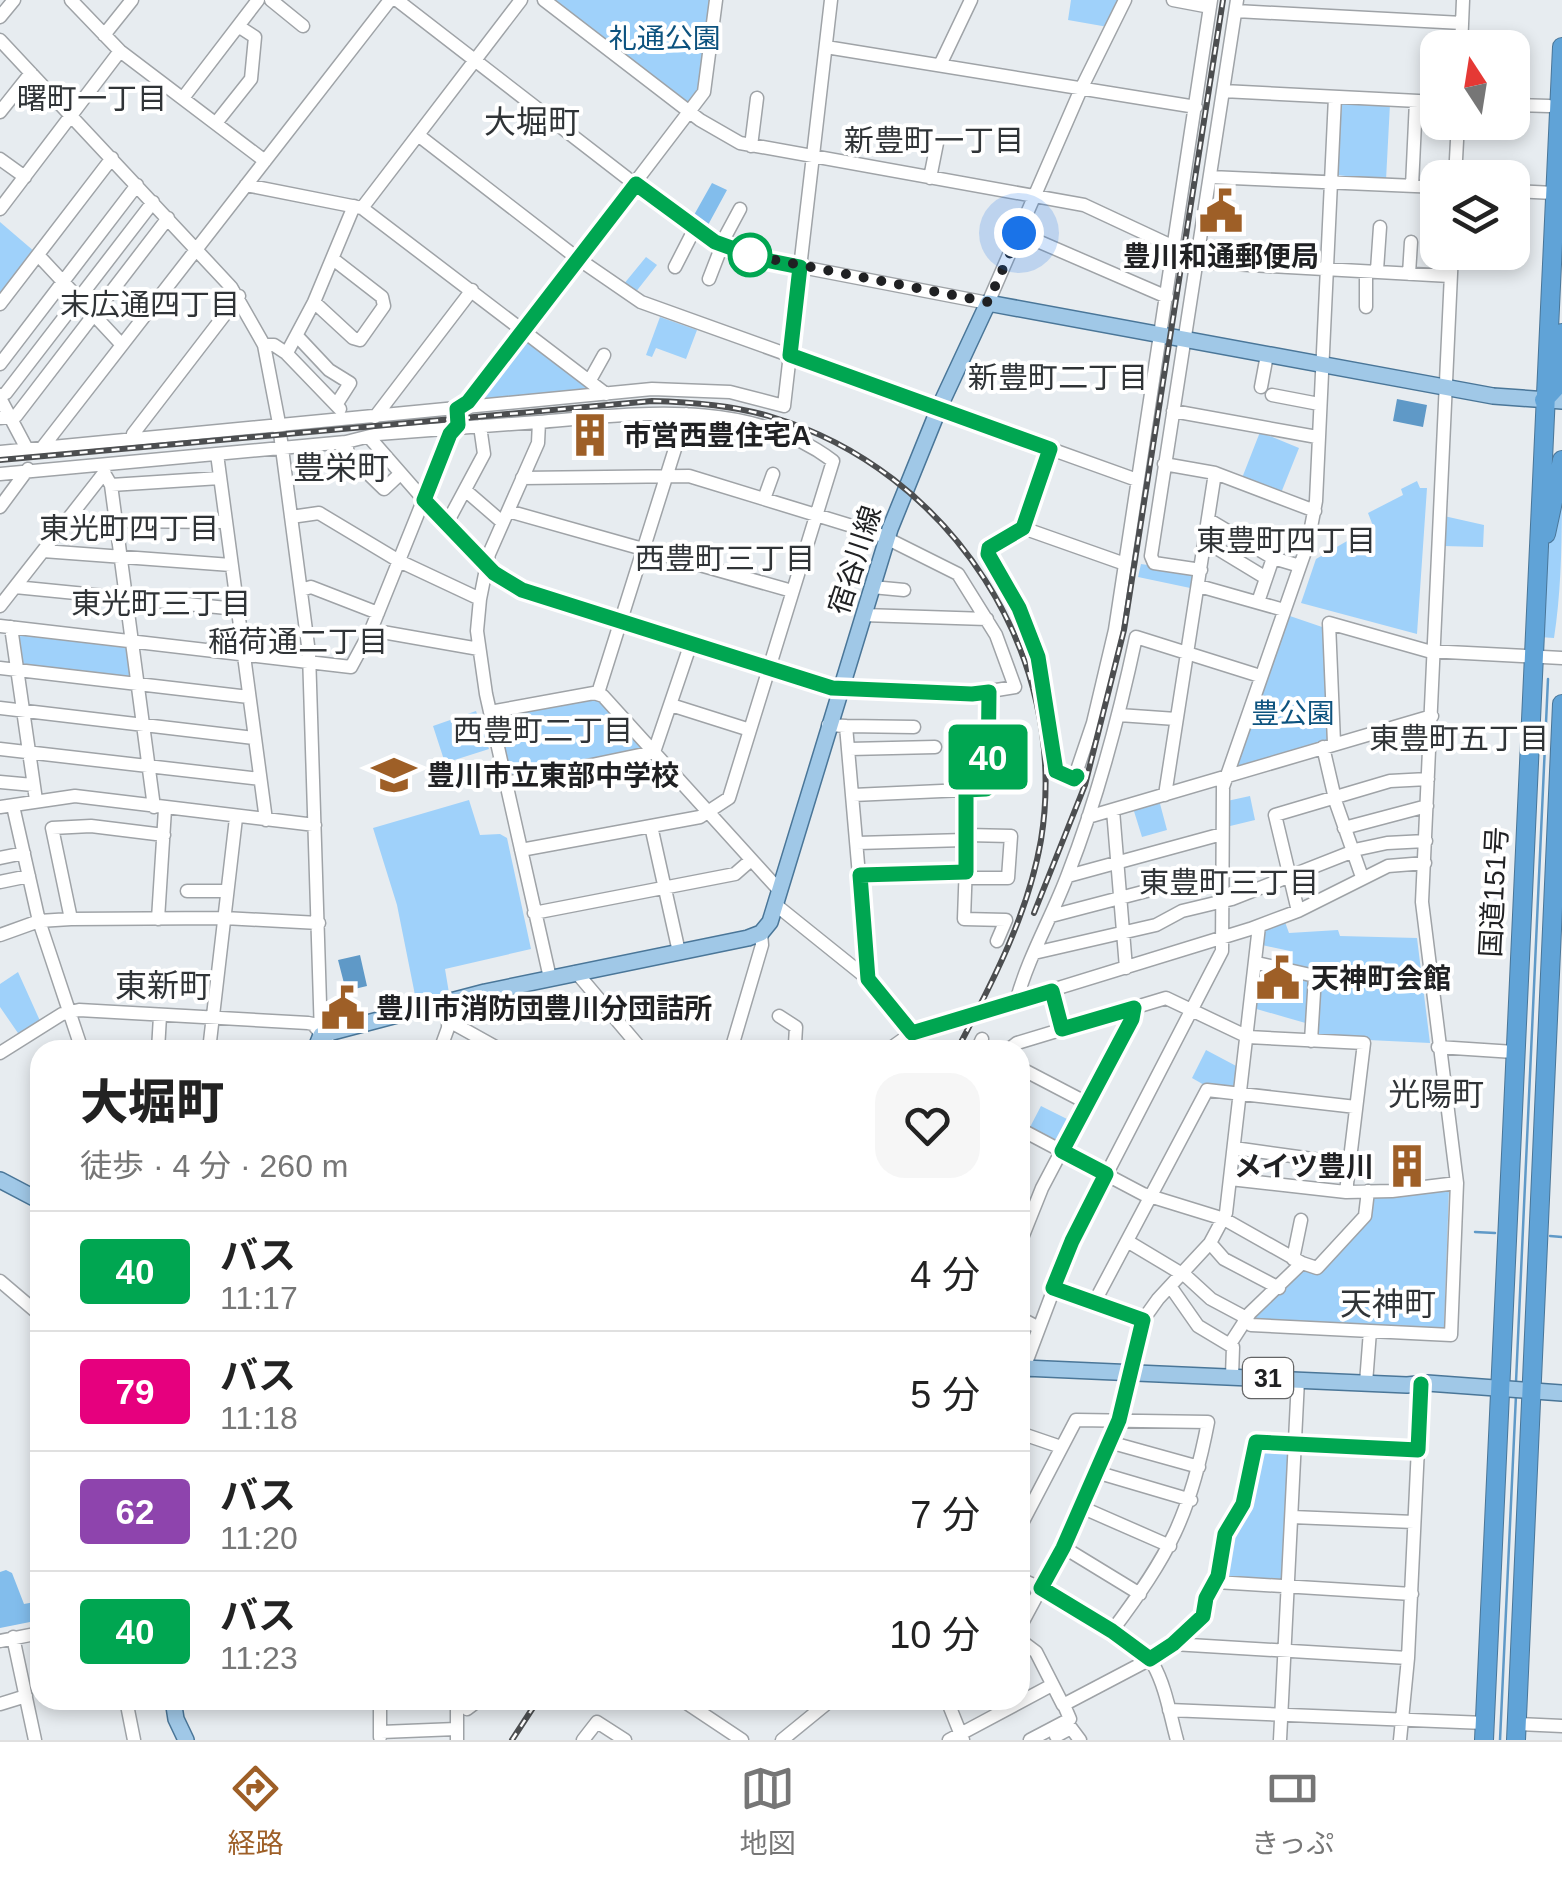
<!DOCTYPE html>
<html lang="ja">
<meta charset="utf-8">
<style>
:root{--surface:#fff;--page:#f6f6f6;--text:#222;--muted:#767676;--line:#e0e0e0;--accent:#9e5f27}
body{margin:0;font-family:Arial,"Noto Sans JP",sans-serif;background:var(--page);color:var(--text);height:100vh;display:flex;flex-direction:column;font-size:38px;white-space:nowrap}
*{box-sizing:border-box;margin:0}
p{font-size:32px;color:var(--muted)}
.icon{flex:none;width:55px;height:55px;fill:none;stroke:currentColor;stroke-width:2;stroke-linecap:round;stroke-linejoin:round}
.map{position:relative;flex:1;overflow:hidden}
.panel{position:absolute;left:30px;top:1040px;width:1000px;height:670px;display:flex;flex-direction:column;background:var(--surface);border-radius:30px;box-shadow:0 5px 15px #0003}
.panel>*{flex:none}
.badge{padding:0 20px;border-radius:8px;font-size:35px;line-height:65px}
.needle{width:65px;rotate:348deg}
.fabs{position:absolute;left:1420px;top:30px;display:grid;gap:20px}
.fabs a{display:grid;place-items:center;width:110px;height:110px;border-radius:20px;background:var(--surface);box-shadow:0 5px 15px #0003;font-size:50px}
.you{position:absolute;width:50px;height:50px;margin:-25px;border:8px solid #fff;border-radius:50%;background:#1a73e8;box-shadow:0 0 0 15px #1a73e833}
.map>.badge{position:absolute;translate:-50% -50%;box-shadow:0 0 0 5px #fff}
.round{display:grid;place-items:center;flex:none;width:105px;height:105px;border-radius:30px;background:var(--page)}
.summary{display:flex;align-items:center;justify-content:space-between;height:170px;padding:0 50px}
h1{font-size:48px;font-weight:800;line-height:75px}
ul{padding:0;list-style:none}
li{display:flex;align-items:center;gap:30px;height:120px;padding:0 50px;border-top:2px solid var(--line)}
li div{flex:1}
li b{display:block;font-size:38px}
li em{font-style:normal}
li .badge{min-width:110px;font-weight:700;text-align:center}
.menu{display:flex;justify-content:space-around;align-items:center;height:140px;border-top:2px solid var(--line);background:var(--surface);font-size:28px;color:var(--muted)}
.menu a{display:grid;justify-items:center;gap:5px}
.menu .selected{color:var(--accent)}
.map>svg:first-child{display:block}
.green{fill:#9fd1fa}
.forest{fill:#82bdec}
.water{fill:#5f99c7}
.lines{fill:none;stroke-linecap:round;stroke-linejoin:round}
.stream{stroke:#5f99c7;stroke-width:2.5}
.minor-casing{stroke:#9fa3a7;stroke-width:15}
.major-casing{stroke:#4a7698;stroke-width:18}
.highway-casing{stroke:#4a7698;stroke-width:20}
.minor{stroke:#fff;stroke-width:12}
.major{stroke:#a0c8e7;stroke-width:15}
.highway{stroke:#60a3d7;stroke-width:18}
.rail-casing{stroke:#4c4e50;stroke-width:6}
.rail{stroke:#fff;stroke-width:2.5;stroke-dasharray:8;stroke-linecap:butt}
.line-casing{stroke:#fff;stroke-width:22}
.line{stroke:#00a651;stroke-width:15}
.walk{stroke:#202123;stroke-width:10;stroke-dasharray:0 18}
.stop-dot{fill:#fff;stroke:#00a651;stroke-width:5}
.labels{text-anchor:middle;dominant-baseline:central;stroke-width:8;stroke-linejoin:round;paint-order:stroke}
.shield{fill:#fff;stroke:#636465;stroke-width:2.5}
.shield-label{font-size:25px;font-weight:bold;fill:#202123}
.park-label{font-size:28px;fill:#0d537f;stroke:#fff}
.poi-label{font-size:28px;font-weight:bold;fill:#202123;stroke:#fff;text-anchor:start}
.street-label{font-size:28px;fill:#202123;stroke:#fff}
.neighbourhood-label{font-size:30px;fill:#303437;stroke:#fff}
.quarter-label{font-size:32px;fill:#303437;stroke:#fff}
</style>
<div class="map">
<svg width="1562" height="1740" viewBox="0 0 1562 1740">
<rect width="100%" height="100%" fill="#e7ecf0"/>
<path class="green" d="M553 0H711L700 92 688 104Z
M1071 0H1119L1108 27 1068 20Z
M1342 102 1390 104 1386 180 1336 175Z
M0 222 35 252 0 298Z
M646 257 657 265 635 293 623 285Z
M660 317 697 330 686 359 656 348 652 357 646 355Z
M526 337 591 387V394L479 405 476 398 521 338Z
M1260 432 1299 448 1281 493 1242 478Z
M1562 479C1562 530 1562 588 1554 638L1539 637 1542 582Z
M1417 481 1420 488H1427L1417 634 1301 603 1316 559 1373 526 1368 513 1403 495 1401 489Z
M1444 516 1484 525 1483 547 1443 546Z
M1141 564 1194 572 1195 589 1138 577Z
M1287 615 1325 628 1328 742 1236 770 1233 767Z
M18 634 126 646 129 649 133 678 20 666 15 637Z
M595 696 645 747V753L509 776 497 718 499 714Z
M476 711 489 749 445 763 433 726Z
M1250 796 1255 820 1226 827 1227 801Z
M469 800 480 835 500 834 507 838 531 949 445 969 449 993 416 1000 397 905 373 828Z
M1159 800 1167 830 1142 837 1133 808Z
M1285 922 1289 933 1338 930 1340 936 1417 938 1430 1043 1307 1037 1309 1024 1253 1008 1259 968 1335 983 1334 976 1287 966 1290 951 1262 945 1266 928Z
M18 972 41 1023 20 1036 0 1007V984Z
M1206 1050 1240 1068 1238 1088 1206 1086 1192 1078Z
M1041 1106 1073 1122 1061 1144 1029 1129Z
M1449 1189 1444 1329 1253 1322 1251 1317 1302 1267 1318 1271 1367 1217 1370 1198Z
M1259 1447 1291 1450 1285 1581 1222 1579 1223 1547Z"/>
<path class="forest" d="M712 183 727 190 708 225 694 215Z
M6 1570 12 1573 24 1604 40 1601V1620L0 1628V1572Z"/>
<path class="water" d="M1397 399 1427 405 1423 427 1393 421Z
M360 955 367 986 346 991 338 960Z"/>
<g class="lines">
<path class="stream" d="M1475 1232 1495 1233
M1550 1236 1562 1237
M1516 1382 1548 679
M1500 1740 1516 1395"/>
<g class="minor-casing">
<path id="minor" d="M71 0 120 51 265 161
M271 0 303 26
M397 0 627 178 715 242 765 260 988 303 1081 89 1125 0
M544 0 700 120 740 143 1084 205 1174 247
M1173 0 1210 7
M1236 11 1462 23
M0 17 14 0
M104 35 132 0
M0 40 231 287 264 345 278 418 309 653 321 1035
M826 47 1196 107
M1461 48 1463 0
M940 65 971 0
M1223 91 1438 102
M183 98 258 0
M1512 105 1549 106
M0 112 31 73
M216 123 251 79 255 37 238 26
M418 135 577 258 641 302 1137 480
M751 146 757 98
M0 159 25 177
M1210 177 1438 187
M930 178 937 143
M1455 178 1458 122
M246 185 362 208 521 0
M1412 186 1416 101
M1512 191 1554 193
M362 208 606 394
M0 209 120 51
M1019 233 1167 297
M38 255 122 345
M1197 262 1450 276
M675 267 695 228
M1377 270 1380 227
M1409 274 1411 242
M709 279 726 235 740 209
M314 302 353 338 360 340 384 306 382 297 333 259
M0 304 112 158
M1366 307V272
M297 336 329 370 350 383 336 405
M264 345H274L286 353 289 349 314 302 354 206
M286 353 340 409
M0 364 137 185
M590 380 604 355
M1261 387 1267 355
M1272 395 1319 404
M0 396 6 393 153 202
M0 398 27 449
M459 408 468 402 704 92 716 0
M1173 411 1317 437
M375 417 472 290
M0 418 16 416 168 218
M539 422 538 443 489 554 480 599 477 631 486 694 550 978
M369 437 446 525 494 573 516 588 832 687 972 694 1015 687 996 635 958 574 878 534 689 476 522 478
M132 440 133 434 239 296
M346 442 348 454 384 489 400 474
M42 448 390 0
M1050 449 1023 528 989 549V554L1019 608 1039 657 1056 771 1074 779 1093 723 1115 630 1211 0
M0 452 652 389 730 392 784 406 831 0
M217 454 266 820
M1164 464 1215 473 1315 511
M105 465 104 473 111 485 154 807
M0 474 346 442 378 434C431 430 484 426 538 422 636 414 748 397 833 461L729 798 700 817 521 850
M111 485 220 478
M465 490 502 522
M764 499 773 474
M0 507 28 469
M508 511 792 591
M291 517 319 513 399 561 480 599
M1209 520 1273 558 1300 566
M116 521 225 522
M446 525 484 454 480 426
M1023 528 1125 564
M1205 541 1266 578
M43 551 231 565
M1201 570 1154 563 1151 556 1237 0
M1199 586 1284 610
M15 587 237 609
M872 587 904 590
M301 590 311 587 378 613
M1258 602 1273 558
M0 606 104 473
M863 615 987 619
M0 626 351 667 371 630 450 434 457 426
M11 627 36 800
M371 630 479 649
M0 668 249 697
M598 693 686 414
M671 705 750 730
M0 708 254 738
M490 712 594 693 603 696 779 890
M1119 715 1176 719
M828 725 846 726 868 979
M846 726 914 727
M1334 743 1329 623 1428 651 1562 658
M1323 747 1336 803 1362 877
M0 749 260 779
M849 749 935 747
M988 777 1019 780 1022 744 988 742
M0 782 33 785
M506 783 654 752 691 643
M853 795 986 789 989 691
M1165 795 1215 473
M13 806 39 921 82 1050
M0 807 75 796 315 825
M1113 810 1126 968
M1088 817 1432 716
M651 826 679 952
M1344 828 1427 806
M967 835 964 919 1006 920 997 941
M857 843 965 840
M0 858 24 853
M860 875 966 872
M1068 876 1222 834
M966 878H1008L1011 836 967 835 966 790
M0 882 29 876
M187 891H227
M776 905 868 979 925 1050
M1298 911 1275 815 1390 781 1428 779
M534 913 735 874 751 860
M1051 916 1223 871
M71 919 52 828 91 826 164 835
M158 919 165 809
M0 935 39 921 71 919 224 918 319 923
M1034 953 1156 925 1182 911 1232 899 1359 849 1387 843 1426 841
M1257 963 1315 976 1311 1041
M576 972 642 1050
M1052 991 1062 1029
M1016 1002C1028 957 1052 917 1068 874 1098 797 1119 717 1136 637L1260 676
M779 1016 796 1027 795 1044 802 1050
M449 1021 501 1050
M1438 1047 1514 1052
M158 1050 160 1016
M209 1050 236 818
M440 1050 448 1028 449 1001
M731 1050 762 945 761 933
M888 1050 912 1033 1250 929 1298 911 1388 866 1425 863
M977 1050 982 1039
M1008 1050 1017 1043 1166 998 1248 1037 1364 1043 1346 1192 1230 1179
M0 1053 62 1014 79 1010 308 1023 313 1024 334 1050
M1020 1068 1087 1103
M1020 1129 1143 1194 1224 1219 1302 1263 1250 1313 1230 1344
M1234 1148 1349 1164
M1346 1192 1392 1191 1457 1183
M1127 1241 1187 1277 1211 1299 1241 1315 1251 1325 1451 1335 1457 1183 1422 902 1452 252
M1020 1243 1042 1188 1131 1019 1134 1008
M1210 1243 1224 1259 1279 1288
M1293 1259 1301 1220
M1302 1263 1317 1268 1365 1216 1368 1191
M0 1281 40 1315
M1170 1286 1198 1326 1233 1347 1232 1376
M1053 1288 1143 1320
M1094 1303 1207 1090 1356 1107
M1020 1318 1039 1328
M1020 1368H1024L1072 1241 1222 951 1223 787 1308 543 1316 501 1335 97
M1366 1383 1370 1331
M1020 1433 1061 1447
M1109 1442 1199 1467
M1096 1472 1191 1500
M1081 1507 1170 1546
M1292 1517 1414 1522
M1020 1527 1076 1420 1208 1422C1190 1516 1169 1555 1112 1631
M1063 1547 1140 1594
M1020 1579C1049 1591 1139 1639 1153 1664 1166 1687 1170 1715 1177 1740
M1216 1582 1412 1594
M1020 1627 1063 1547 1119 1420 1143 1320 1158 1299 1210 1243 1226 1213 1259 926
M13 1637 35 1740
M1020 1640 1036 1652 1063 1705 1162 1653 1203 1616 1206 1598 1218 1577 1220 1546 1243 1503 1256 1442 1418 1450
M0 1641 40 1633
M1173 1644 1408 1658
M126 1700 134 1740
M457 1700V1740
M458 1700 467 1709 479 1700
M682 1700 742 1740
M947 1700 963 1740
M0 1704 26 1696
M1169 1710 1485 1723
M1516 1724 1562 1726
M381 1732 456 1729
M1056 1736 1071 1728 1080 1740
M380 1737V1700
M583 1740 597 1722 625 1740
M782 1740 831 1700
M949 1740 1052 1685
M1030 1740 1070 1719 1064 1705
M1280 1740 1298 1380
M1400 1740 1408 1658 1421 1384"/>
</g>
<g class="major-casing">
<path id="major" d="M315 1050 321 1035 485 992 748 938 761 933 770 922 890 529 939 408 988 303 1493 396 1562 401
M0 1180 40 1201
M1020 1379 1024 1368 1407 1385 1427 1383 1562 1393
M173 1700 176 1719 186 1740"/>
</g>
<g class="highway-casing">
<path id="highway" d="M1544 400 1557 386 1562 333
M1546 534 1562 460
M1484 1740 1562 47
M1516 1740 1562 704"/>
</g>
<use href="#minor" class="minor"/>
<use href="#major" class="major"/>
<use href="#highway" class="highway"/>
<g class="rail-casing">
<path id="rail" d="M0 460 652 401C692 402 733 405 772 417 950 470 1071 655 1041 840 1028 915 992 983 957 1050
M1034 913 1085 785 1124 630 1223 0
M512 1740 538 1700"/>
</g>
<use href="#rail" class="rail"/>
</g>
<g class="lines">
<g class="line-casing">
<path id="line" d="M1077 776 1074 779 1056 771 1038 657 1019 608 988 554 989 548 1023 528 1050 449 790 355 800 267 765 260 715 242 636 184 468 402 457 409 458 425 450 434 424 500 494 573 522 590 832 688 972 694 989 692 988 778 986 789 966 790V872L860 875 868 979 912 1033 1052 991 1062 1029 1134 1008 1132 1019 1062 1151 1106 1174 1072 1241 1053 1288 1143 1320 1119 1420 1063 1548 1041 1588 1112 1631 1150 1659 1173 1644 1203 1616 1206 1598 1218 1576 1225 1534 1243 1504 1256 1442 1418 1450 1421 1384"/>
</g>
<use href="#line" class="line"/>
<path class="walk" d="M750 255 745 254 988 302 1019 233"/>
</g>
<defs>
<g id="civic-bare" transform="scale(3.45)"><path d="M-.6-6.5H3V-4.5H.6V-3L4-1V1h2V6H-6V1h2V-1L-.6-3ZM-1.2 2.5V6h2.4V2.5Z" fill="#9e5f27" stroke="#fff" stroke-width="2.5" paint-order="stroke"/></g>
<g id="building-bare" transform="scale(3.45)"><path d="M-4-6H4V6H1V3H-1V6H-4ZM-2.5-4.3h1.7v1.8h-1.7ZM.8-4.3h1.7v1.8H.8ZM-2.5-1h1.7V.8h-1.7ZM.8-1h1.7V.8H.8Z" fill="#9e5f27" stroke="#fff" stroke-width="2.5" paint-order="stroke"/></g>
<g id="school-bare" transform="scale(3.45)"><path d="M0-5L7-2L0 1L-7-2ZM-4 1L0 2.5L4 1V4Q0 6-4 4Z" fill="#9e5f27" stroke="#fff" stroke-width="2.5" paint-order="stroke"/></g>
</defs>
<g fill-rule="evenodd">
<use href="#civic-bare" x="1221" y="211"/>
<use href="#building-bare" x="590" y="435"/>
<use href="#school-bare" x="394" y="775"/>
<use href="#civic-bare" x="1278" y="978"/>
<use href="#civic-bare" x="343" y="1008"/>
<use href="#building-bare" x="1407" y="1166"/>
</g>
<circle class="stop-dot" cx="750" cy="255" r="20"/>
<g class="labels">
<rect class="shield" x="1243" y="1358" width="50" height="40" rx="8"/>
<g class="shield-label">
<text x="1268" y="1378">31</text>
</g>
<g class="park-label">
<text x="665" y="38">礼通公園</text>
<text x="1293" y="713">豊公園</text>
</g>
<g class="poi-label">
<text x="1221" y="256" text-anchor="middle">豊川和通郵便局</text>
<text x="623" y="435">市営西豊住宅A</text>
<text x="427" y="775">豊川市立東部中学校</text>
<text x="1311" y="978">天神町会館</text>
<text x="376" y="1008">豊川市消防団豊川分団詰所</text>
<text x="1374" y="1166" text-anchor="end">メイツ豊川</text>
</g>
<g class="street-label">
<text transform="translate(855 560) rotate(-72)">宿谷川線</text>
<text transform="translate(1494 892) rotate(-87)">国道151号</text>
</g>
<g class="neighbourhood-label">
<text x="92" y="98">曙町一丁目</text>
<text x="934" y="140">新豊町一丁目</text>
<text x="150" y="304">末広通四丁目</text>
<text x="1058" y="377">新豊町二丁目</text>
<text x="129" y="528">東光町四丁目</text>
<text x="1286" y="540">東豊町四丁目</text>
<text x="725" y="558">西豊町三丁目</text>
<text x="161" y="603">東光町三丁目</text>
<text x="298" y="641">稲荷通二丁目</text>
<text x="543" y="730">西豊町二丁目</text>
<text x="1459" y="738">東豊町五丁目</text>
<text x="1229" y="882">東豊町三丁目</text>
</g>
<g class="quarter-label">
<text x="532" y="122">大堀町</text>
<text x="341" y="468">豊栄町</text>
<text x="163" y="986">東新町</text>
<text x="1436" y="1094">光陽町</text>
<text x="1388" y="1304">天神町</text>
</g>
</g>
</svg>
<div class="fabs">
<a><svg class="needle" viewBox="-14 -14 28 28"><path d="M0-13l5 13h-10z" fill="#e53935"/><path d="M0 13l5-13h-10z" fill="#767676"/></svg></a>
<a><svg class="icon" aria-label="layers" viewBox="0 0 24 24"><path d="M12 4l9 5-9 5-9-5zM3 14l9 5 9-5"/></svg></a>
</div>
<div class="you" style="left:1019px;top:233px"></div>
<b class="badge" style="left:988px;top:757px;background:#00a651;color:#fff">40</b>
<section class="panel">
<div class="summary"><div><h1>大堀町</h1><p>徒歩 · 4 分 · 260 m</p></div><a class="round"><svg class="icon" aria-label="heart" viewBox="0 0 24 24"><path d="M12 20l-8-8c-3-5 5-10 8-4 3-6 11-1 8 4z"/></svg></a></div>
<ul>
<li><span class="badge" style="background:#00a651;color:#fff">40</span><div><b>バス</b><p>11:17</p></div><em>4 分</em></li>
<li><span class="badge" style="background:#e6007e;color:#fff">79</span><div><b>バス</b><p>11:18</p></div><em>5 分</em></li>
<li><span class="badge" style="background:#8e44ad;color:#fff">62</span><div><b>バス</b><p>11:20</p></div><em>7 分</em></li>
<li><span class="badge" style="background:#00a651;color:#fff">40</span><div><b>バス</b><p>11:23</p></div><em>10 分</em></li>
</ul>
</section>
</div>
<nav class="menu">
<a class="selected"><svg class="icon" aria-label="directions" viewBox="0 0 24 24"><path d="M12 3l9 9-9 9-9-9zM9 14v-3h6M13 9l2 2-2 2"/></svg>経路</a>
<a><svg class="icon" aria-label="map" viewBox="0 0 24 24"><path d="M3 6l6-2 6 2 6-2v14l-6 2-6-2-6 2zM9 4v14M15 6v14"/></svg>地図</a>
<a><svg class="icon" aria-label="tickets" viewBox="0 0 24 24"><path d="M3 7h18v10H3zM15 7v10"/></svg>きっぷ</a>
</nav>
